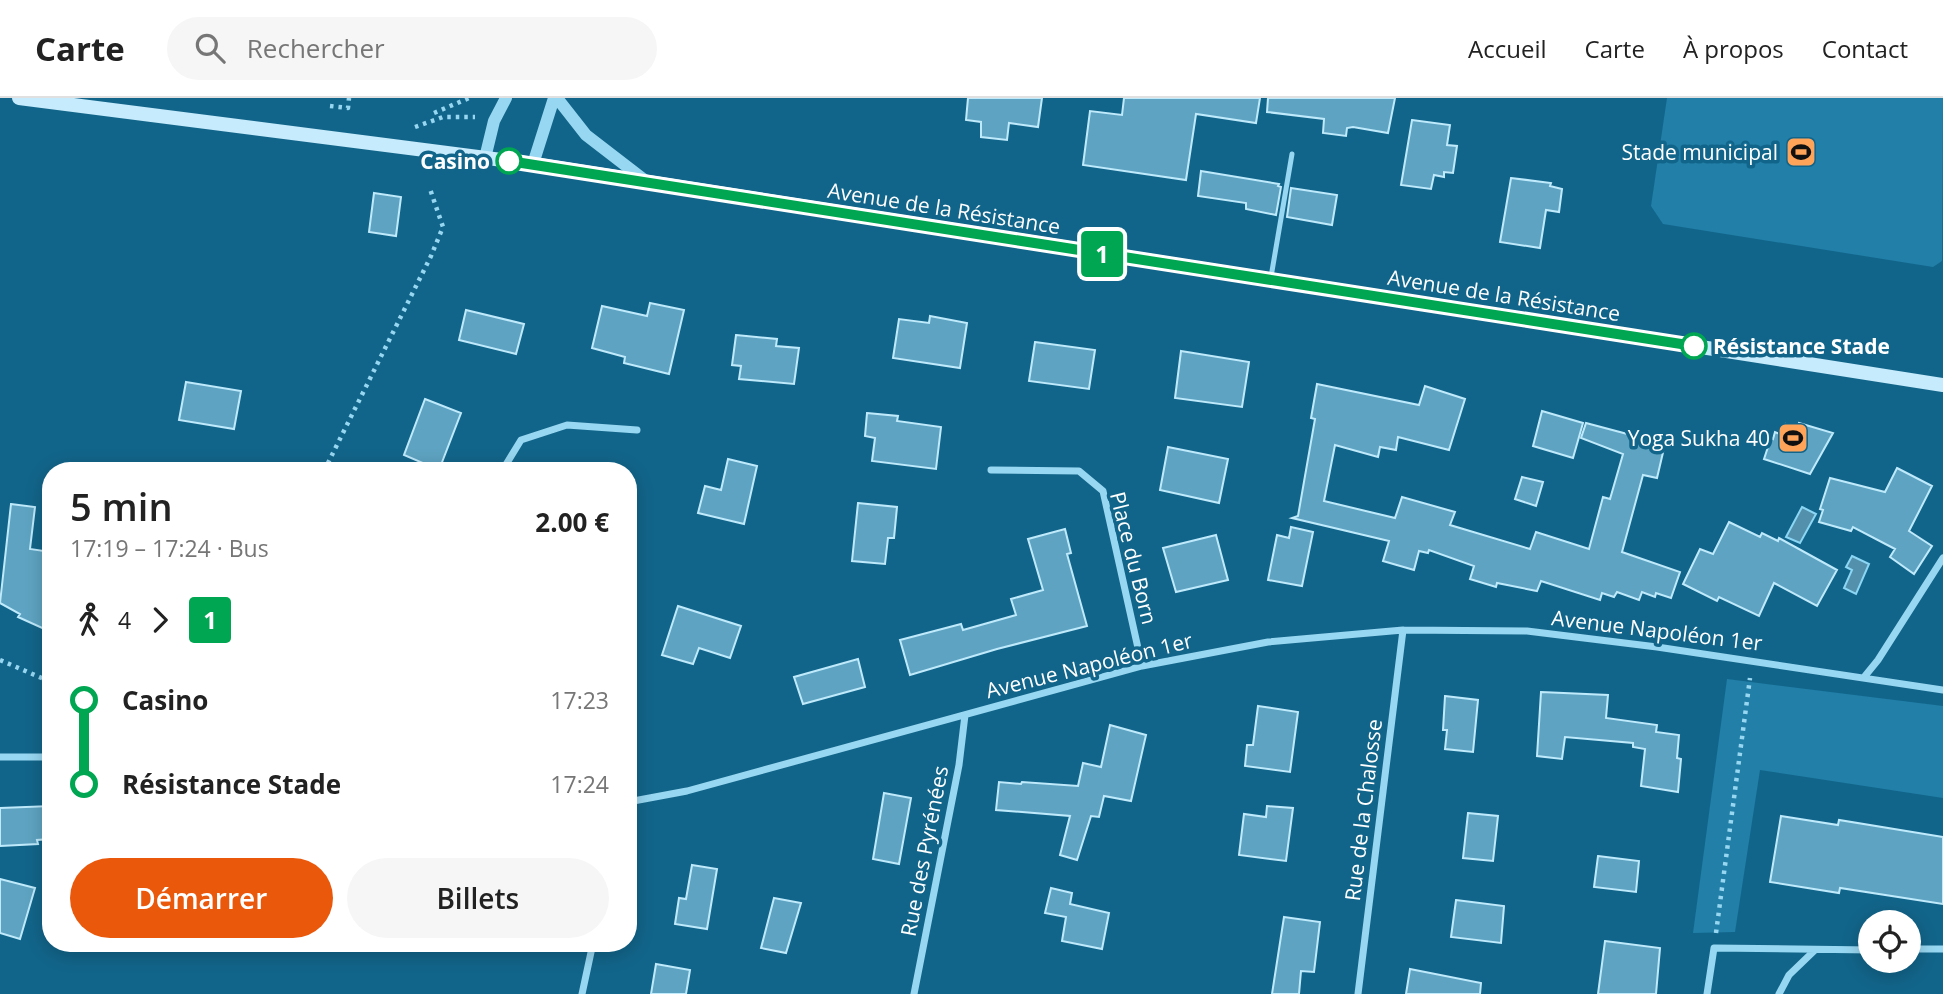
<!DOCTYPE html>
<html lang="fr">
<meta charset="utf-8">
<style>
:root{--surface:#fff;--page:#f6f6f6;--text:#222;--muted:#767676;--line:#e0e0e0;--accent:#ea580c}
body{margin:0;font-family:"Open Sans",sans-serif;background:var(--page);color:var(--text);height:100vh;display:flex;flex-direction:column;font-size:26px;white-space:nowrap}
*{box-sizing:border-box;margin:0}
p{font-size:23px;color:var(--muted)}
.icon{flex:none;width:38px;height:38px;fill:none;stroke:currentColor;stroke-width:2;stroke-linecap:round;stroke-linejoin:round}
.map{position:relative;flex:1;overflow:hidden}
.details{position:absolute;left:42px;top:364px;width:595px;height:490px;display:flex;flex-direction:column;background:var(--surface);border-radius:28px;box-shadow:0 4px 18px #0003}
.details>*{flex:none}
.badge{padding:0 14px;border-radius:5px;font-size:24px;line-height:46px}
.controls{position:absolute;left:1858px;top:812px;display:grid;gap:14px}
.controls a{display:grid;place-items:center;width:63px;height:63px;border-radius:50%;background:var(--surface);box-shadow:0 4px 18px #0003;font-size:35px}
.map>.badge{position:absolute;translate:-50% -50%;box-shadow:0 0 0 4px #fff}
.legs{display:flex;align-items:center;gap:10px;height:77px;padding:0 28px;font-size:23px}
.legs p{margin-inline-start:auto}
.headline{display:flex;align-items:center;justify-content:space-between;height:119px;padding:0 28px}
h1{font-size:38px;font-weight:600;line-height:52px}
.action{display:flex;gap:14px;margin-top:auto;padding:14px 28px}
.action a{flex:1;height:80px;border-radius:42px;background:var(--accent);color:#fff;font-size:28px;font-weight:600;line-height:80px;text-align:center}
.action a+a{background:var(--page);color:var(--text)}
ul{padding:0 28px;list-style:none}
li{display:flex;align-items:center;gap:24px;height:84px;font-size:26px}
li i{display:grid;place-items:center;width:10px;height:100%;margin:0 9px;background:currentColor}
li i::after{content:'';width:18px;height:18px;margin:-9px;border:5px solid;border-radius:50%;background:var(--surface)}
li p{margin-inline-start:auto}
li:first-child i{background:linear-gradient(#0000 50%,currentColor 0)}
li:last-child i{background:linear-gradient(currentColor 50%,#0000 0)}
header{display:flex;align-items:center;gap:42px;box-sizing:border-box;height:98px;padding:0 35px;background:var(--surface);border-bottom:2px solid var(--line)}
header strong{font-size:33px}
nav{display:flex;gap:38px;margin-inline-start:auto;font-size:24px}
.search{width:490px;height:63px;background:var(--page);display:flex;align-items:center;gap:18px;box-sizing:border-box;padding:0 24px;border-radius:38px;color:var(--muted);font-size:26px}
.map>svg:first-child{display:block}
.green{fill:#217fa8}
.water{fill:#5390ab;stroke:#8ad6f4;stroke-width:2}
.building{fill:#5ea4c2;stroke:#bfeafc;stroke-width:2}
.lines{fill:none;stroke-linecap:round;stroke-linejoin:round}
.path{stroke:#98d7f1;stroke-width:4.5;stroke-dasharray:3.5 5;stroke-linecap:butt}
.service{stroke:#98d7f1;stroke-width:5}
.minor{stroke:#98d7f1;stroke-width:7}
.tertiary{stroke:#98d7f1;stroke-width:12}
.secondary{stroke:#c6ebfc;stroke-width:14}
.line-1-casing{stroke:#fff;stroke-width:16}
.line-1{stroke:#00a651;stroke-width:10}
.stop-1-dot{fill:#fff;stroke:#00a651;stroke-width:3.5}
.labels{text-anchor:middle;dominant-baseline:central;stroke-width:7;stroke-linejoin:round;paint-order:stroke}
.poi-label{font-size:21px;fill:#fff;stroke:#12658a;text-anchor:end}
.stop-label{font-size:21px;font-weight:bold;fill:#fff;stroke:#12658a;text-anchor:end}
.street-label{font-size:21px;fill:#fff;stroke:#12658a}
</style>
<header>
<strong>Carte</strong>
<div class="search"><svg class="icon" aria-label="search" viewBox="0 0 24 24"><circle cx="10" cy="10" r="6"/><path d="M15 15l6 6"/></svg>Rechercher</div>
<nav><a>Accueil</a><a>Carte</a><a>À propos</a><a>Contact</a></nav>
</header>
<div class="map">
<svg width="1943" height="896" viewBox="0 0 1943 896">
<rect width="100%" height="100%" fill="#12658a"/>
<path class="green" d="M1667 0H1943L1942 163 1933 169 1663 126 1651 108Z
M1727 581 1943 608V700L1760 672 1735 834 1693 835Z"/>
<path class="water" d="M1802 409 1816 416 1800 445 1786 439Z
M1852 458 1869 466 1856 496 1844 490 1852 472 1846 469Z"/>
<path class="building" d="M968 0H1042L1038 29 1009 25 1007 42 981 39V24L966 22Z
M1124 0H1260L1256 25 1196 16 1186 82 1083 67 1090 13 1122 17Z
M1268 0H1395L1388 35 1353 29 1347 30 1346 38 1323 35 1324 21 1267 14Z
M1412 22 1450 27 1447 47 1457 48 1453 75 1444 74V79L1434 77 1431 91 1401 87Z
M1201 73 1279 86 1278 88 1281 89 1276 117 1246 111V105L1198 98Z
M1511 80 1551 85 1550 88 1562 91 1559 114 1546 112 1540 150 1500 144Z
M1291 90 1337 97 1332 127 1287 119Z
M374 95 401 99 396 138 369 134Z
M650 205 684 212 669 276 624 265 625 259 592 250 602 208 647 218Z
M466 212 524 226 516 256 459 242Z
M930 218 967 225 960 270 893 260 899 221 929 225Z
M736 237 777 241 776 248 799 250 794 286 739 281 741 268 732 267Z
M1035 244 1095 252 1089 291 1029 283Z
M1181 253 1249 264 1242 309 1175 300Z
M186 284 241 293 234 331 179 322Z
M1317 286 1419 307 1425 288 1465 301 1449 352 1398 339 1396 352 1380 349 1378 359 1335 347 1324 403 1395 420 1402 399 1455 414 1450 427 1530 451 1536 434 1589 451 1603 399 1610 401 1623 356 1581 340 1586 325 1665 346 1657 380 1643 377 1622 454 1680 474 1671 500 1656 495 1655 499 1642 494 1639 502 1617 494 1614 499 1602 495 1600 502 1541 483 1537 493 1497 485 1496 489 1470 481 1474 468 1429 452 1428 455 1419 453 1414 472 1383 463 1389 443 1292 420 1298 418 1305 378 1315 321 1311 320Z
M425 301 461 315 439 372 404 357Z
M1542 313 1583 325 1573 360 1533 348Z
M867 315 898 318 897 323 941 329 936 371 872 363 875 340 865 338Z
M1799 325 1833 335 1810 376 1764 361 1771 340 1773 341 1775 334 1782 337 1786 326 1798 330Z
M1168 349 1228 361 1219 405 1160 392Z
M728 361 757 368 744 426 698 415 705 388 721 392Z
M1897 370 1932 388 1909 433 1932 448 1914 476 1890 459 1895 451 1853 429 1851 433 1819 424 1823 412 1820 411 1830 380 1885 394Z
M1522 379 1543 384 1536 408 1515 401Z
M858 405 897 409 894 440H888L885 466 852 463Z
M11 406 35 409 30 451 51 454V534L18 519 20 516 0 505Z
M1729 424 1760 439 1762 435 1778 443 1779 440 1837 472 1817 508 1774 485 1759 518 1719 499 1717 503 1683 486 1700 451 1713 456Z
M1291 429 1313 434 1302 488 1268 482 1277 437 1289 440Z
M1065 431 1071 455 1067 456 1087 528 997 551 910 577 900 542 961 526 963 532 1016 517 1011 501 1043 492 1028 441Z
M1216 437 1228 482 1176 494 1163 450Z
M678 508 741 528 730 560 699 550 693 566 662 557Z
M858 561 865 589 803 606 794 579Z
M1541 594 1608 597 1606 620 1657 627 1656 634 1679 637 1677 660 1681 661 1678 694 1641 688 1645 651 1633 649V645L1565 639 1562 661 1537 658Z
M1445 598 1478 602 1473 654 1445 651 1447 632H1443Z
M1258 608 1298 614 1290 674 1245 668 1247 647H1253Z
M1110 627 1146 637 1131 703 1104 698 1099 719 1091 718 1077 762 1060 757 1070 718 996 712 999 684 1021 686 1022 684 1078 688 1083 665 1101 669Z
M884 695 911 700 899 766 873 761Z
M51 708V741L37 742 38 746 0 748V710Z
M1267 708 1293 710 1286 763 1239 757 1244 716 1266 719Z
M1468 715 1498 718 1493 763 1463 760Z
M1781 718 1838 727 1839 722 1943 739V806L1840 790 1839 795 1770 784Z
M1598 758 1639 763 1636 794 1594 789Z
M692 767 717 771 707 831 675 826 679 800 686 801Z
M0 781 35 790 20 841 0 835Z
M1051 790 1072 795 1070 806 1109 815 1102 851 1062 843 1066 819 1045 815Z
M774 800 801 805 786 855 761 850Z
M1456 802 1504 808 1501 845 1451 839Z
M1284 819 1320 824 1314 874 1301 873 1299 896H1272Z
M1605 843 1660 850 1656 896H1598Z
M656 866 690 872 686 896H651Z
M1410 871 1481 885 1480 896H1406Z"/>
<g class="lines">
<path class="path" d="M330 8 348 10 349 0
M434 15 469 0
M415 29 443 19H475
M324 373 431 158 443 129 430 91
M0 562 51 584
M1716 835 1750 580"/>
<path class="service" d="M1271 179 1292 56"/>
<path class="minor" d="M991 372 1079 373 1103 393 1142 568
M502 373 521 342 567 327 637 332
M1865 578 1878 562 1943 460
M0 659H51
M628 704 687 693 1142 568 1268 544 1403 532 1527 533 1657 549 1943 592
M1909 851H1943
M582 896 593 845
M914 896 959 667 965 617
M1358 896 1403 532
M1707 896 1714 850 1871 852
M1779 896 1789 877 1815 852"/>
<path class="tertiary" d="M557 0 586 37 647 84
M485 60 494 23 506 0
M533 66 554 0"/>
<path class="secondary" d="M19 0 533 66 1943 287"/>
</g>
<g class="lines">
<g class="line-1-casing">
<path id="line-1" d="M509 63 1694 248"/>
</g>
<use href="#line-1" class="line-1"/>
</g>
<defs>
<g id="stadium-square" transform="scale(1.575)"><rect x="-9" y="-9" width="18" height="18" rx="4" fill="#ffa458" stroke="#12658a"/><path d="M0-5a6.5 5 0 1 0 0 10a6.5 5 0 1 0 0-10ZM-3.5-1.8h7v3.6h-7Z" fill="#111"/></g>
</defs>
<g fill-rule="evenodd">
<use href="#stadium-square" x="1801" y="54"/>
<use href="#stadium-square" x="1793" y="340"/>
</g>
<g class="stop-1-dot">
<circle cx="509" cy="63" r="12"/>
<circle cx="1694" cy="248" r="12"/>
</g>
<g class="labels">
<g class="poi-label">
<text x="1778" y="54">Stade municipal</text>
<text x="1770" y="340">Yoga Sukha 40</text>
</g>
<g class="stop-label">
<text x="490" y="63">Casino</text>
<text x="1713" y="248" text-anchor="start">Résistance Stade</text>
</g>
<g class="street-label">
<text transform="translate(944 110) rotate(9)">Avenue de la Résistance</text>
<text transform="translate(1504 197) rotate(9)">Avenue de la Résistance</text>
<text transform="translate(1134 460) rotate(76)">Place du Born</text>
<text transform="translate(1657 532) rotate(7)">Avenue Napoléon 1er</text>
<text transform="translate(1089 567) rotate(-14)">Avenue Napoléon 1er</text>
<text transform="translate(1363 712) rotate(-83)">Rue de la Chalosse</text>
<text transform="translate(924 753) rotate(-79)">Rue des Pyrénées</text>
</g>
</g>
</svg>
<div class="controls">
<a><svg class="icon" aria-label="locate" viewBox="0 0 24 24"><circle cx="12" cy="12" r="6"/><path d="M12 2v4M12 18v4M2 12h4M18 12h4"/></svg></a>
</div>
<b class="badge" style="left:1102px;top:156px;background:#00a651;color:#fff">1</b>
<section class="details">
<div class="headline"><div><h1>5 min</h1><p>17:19 – 17:24 · Bus</p></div><b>2.00 €</b></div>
<div class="legs"><svg class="icon" aria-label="walk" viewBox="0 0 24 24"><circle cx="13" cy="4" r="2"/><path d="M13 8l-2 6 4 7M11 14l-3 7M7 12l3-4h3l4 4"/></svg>4<svg class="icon" aria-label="forward" viewBox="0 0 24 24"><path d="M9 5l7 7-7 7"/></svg><b class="badge" style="background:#00a651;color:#fff">1</b></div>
<ul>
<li><i style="color:#00a651"></i><b>Casino</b><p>17:23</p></li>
<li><i style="color:#00a651"></i><b>Résistance Stade</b><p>17:24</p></li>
</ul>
<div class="action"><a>Démarrer</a><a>Billets</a></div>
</section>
</div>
